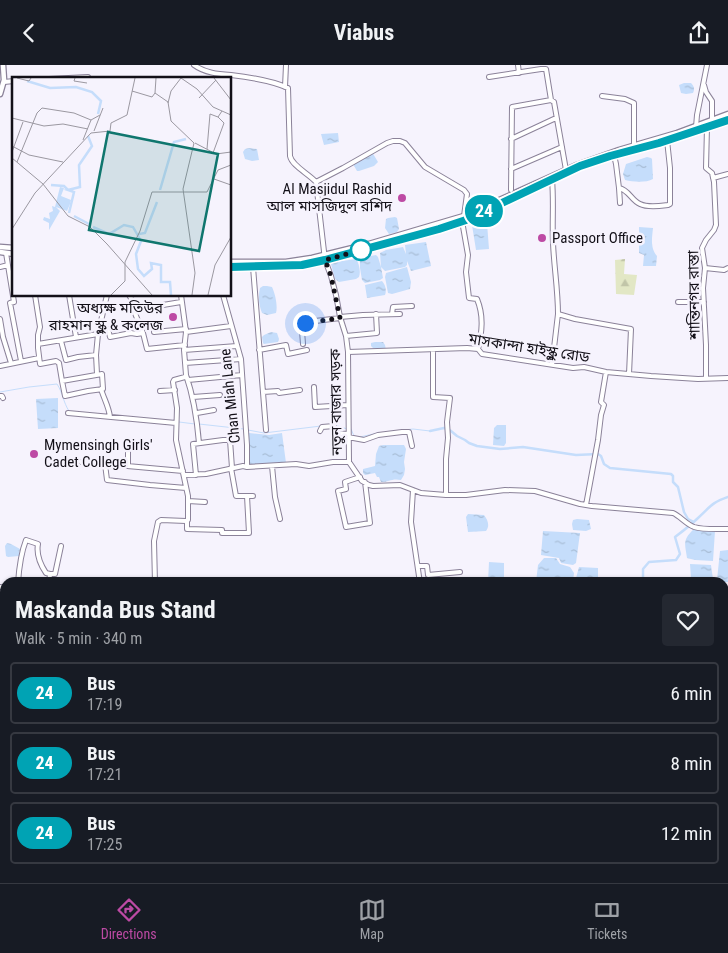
<!DOCTYPE html>
<meta charset="utf-8">
<style>
:root{--surface:#171b24;--page:#242831;--text:#f1f3f6;--muted:#9ea1a6;--line:#363941;--accent:#bd4aa4}
body{margin:0;font-family:"Roboto Condensed","Noto Sans Bengali",sans-serif;background:var(--page);color:var(--text);height:100vh;display:flex;flex-direction:column;font-size:19px;white-space:nowrap}
*{box-sizing:border-box;margin:0}
p{font-size:16px;color:var(--muted)}
.icon{flex:none;width:28px;height:28px;fill:none;stroke:currentColor;stroke-width:2;stroke-linecap:round;stroke-linejoin:round}
.map{position:relative;flex:1;overflow:hidden}
.sheet{position:absolute;left:0px;top:512px;width:729px;height:306px;display:flex;flex-direction:column;background:var(--surface);border-radius:15px 15px 0 0;box-shadow:0 1px 4px #0004}
.sheet>*{flex:none}
.badge{padding:0 10px;border-radius:16px;font-size:18px;line-height:32px}
.you{position:absolute;width:25px;height:25px;margin:-12px;border:4px solid #fff;border-radius:50%;background:#1a73e8;box-shadow:0 0 0 8px #1a73e833}
.map>.badge{position:absolute;translate:-50% -50%;box-shadow:0 0 0 2px #fff}
.round{display:grid;place-items:center;flex:none;width:52px;height:52px;border-radius:5px;background:var(--page)}
.overview{display:flex;align-items:center;justify-content:space-between;height:85px;padding:0 15px}
h1{font-size:24px;font-weight:700;line-height:38px}
ul{padding:0;list-style:none}
li{display:flex;align-items:center;gap:15px;height:62px;margin:0 10px 8px;padding:0 5px;border:2px solid var(--line);border-radius:5px}
li div{flex:1}
li b{display:block;font-size:19px}
li em{font-style:normal}
li .badge{min-width:55px;font-weight:700;text-align:center}
header{display:flex;justify-content:space-between;align-items:center;height:65px;padding:0 15px;background:var(--surface);font-size:22px;font-weight:700}
.tabs{display:flex;justify-content:space-around;align-items:center;height:70px;border-top:1px solid var(--line);background:var(--surface);font-size:14px;color:var(--muted)}
.tabs a{display:grid;justify-items:center;gap:2px}
.tabs .active{color:var(--accent)}
.map>svg:first-child{display:block}
.forest{fill:url(#forest-firs)}
.water{fill:url(#water-ripples)}
.lines{fill:none;stroke-linecap:round;stroke-linejoin:round}
.stream{stroke:#c5ddfb;stroke-width:1}
.canal{stroke:#c5ddfb;stroke-width:2.5}
.minor-casing{stroke:#8b8299;stroke-width:6}
.major-casing{stroke:#8b8299;stroke-width:7}
.highway-casing{stroke:#8b8299;stroke-width:8}
.minor{stroke:#fff;stroke-width:4}
.major{stroke:#fff;stroke-width:4.5}
.highway{stroke:#fff;stroke-width:5.5}
.line-casing{stroke:#fff;stroke-width:11}
.line{stroke:#00a3b4;stroke-width:8}
.walk{stroke:#131018;stroke-width:5;stroke-dasharray:0 9}
.poi-dot{fill:#bd4aa4;stroke:#f6f3fd;stroke-width:2}
.stop-dot{fill:#fff;stroke:#00a3b4;stroke-width:2.5}
.labels{text-anchor:middle;dominant-baseline:central;stroke-width:5;stroke-linejoin:round;paint-order:stroke}
.poi-label{font-size:15px;fill:#131018;stroke:#f6f3fd;text-anchor:end}
.street-label{font-size:15px;fill:#131018;stroke:#f6f3fd}
.inset-river{fill:none;stroke:#c5ddfb;stroke-width:2.5}
.inset-road{fill:none;stroke:#9b98a1;stroke-width:1}
.view{fill:#0f766e;fill-opacity:0.15;stroke:#0f766e;stroke-width:2.5}
.inset-edge{fill:none;stroke:#131018;stroke-width:2.5}
</style>
<header><svg class="icon" aria-label="back" viewBox="0 0 24 24"><path d="M15 5l-7 7 7 7"/></svg>Viabus<svg class="icon" aria-label="share" viewBox="0 0 24 24"><path d="M12 15V3M7 8l5-5 5 5M5 13v7h14v-7"/></svg></header>
<div class="map">
<svg width="728" height="818" viewBox="0 0 728 818">
<defs>
<pattern id="forest-firs" width="22" height="20" patternUnits="userSpaceOnUse" patternTransform="scale(1.25)"><rect width="22" height="20" fill="#e2e7c5"/><path d="M5 1l3.5 6h-7zM16 11l3.5 6h-7z" fill="#c1c5a8"/></pattern>
<pattern id="water-ripples" width="26" height="14" patternUnits="userSpaceOnUse" patternTransform="scale(1.25)"><rect width="26" height="14" fill="#c5ddfb"/><path d="M2 4q2-2 4 0t4 0M15 11q2-2 4 0t4 0" fill="none" stroke="#a8bdd6"/></pattern>
</defs>
<rect width="100%" height="100%" fill="#f6f3fd"/>
<path class="forest" d="M625 194 624 209 637 210 634 230 616 229 615 195Z"/>
<path class="water" d="M684 18H691C694 21 695 24 693 28L686 29 681 28 679 20Z
M338 68 339 77 324 80 321 69Z
M249 83 257 84 259 95 252 96 245 94 243 87 245 84Z
M372 87 378 97 374 101 359 106H357L353 99Z
M647 92 651 93 652 94 653 114C646 118 633 117 625 115L623 109 626 99Z
M395 152 397 153 399 164 397 167 389 169 385 163 386 154 388 153Z
M487 158 489 184 476 185 472 160Z
M639 162 653 163C652 173 650 183 657 191L656 201H643L644 190 639 188Z
M426 177 431 201 411 206 407 196V200L405 202 385 206 381 202 383 213 380 215 365 218 362 215 360 203V193L376 190 378 192 381 202 380 188 386 185 403 182 406 189 405 180Z
M356 194C359 198 361 207 359 212L356 214 339 217 335 214 331 199 335 197Z
M407 202 411 217 410 224 392 229 388 228 385 212 386 208Z
M382 216C385 219 387 225 385 230L367 233 365 220Z
M263 221H267L272 222C275 228 278 241 276 248L267 250 262 248C259 241 258 231 260 223Z
M271 267 277 268 279 274 278 277 264 279 263 278 262 272 264 270Z
M375 277H383L385 280 386 285 373 283 371 281V278Z
M58 333V363L38 364 36 334Z
M497 360H506V378L504 381 493 380 494 363Z
M249 368 269 370 282 368 286 398 248 400V370Z
M383 380H404L406 384 404 397 405 404 404 410 401 415C392 413 389 417 381 417L379 412H377L375 408 365 410 363 408V404L375 401 376 389 379 381Z
M468 449 484 450C488 455 490 461 486 466L468 467 466 452Z
M577 454 589 455 591 464 586 466 573 465 572 459 573 455Z
M694 464 715 466 713 496 695 495 687 493C685 479 682 475 694 464Z
M543 466 580 468 576 498 573 500 561 498 559 493 541 490Z
M7 478 11 479 20 484 19 491 8 492 6 491 5 481Z
M728 485V517H720L717 515 720 486Z
M544 493H556L560 499 570 502 574 508 573 517H536L538 500Z
M489 497 504 498V515L499 517H488Z
M690 499 711 500 713 514 709 517H698L696 514 691 513Z
M579 502 598 503V517H575Z
M724 636 728 638V663L724 660Z"/>
<g class="lines">
<path class="stream" d="M0 327 29 322 57 319C63 328 63 337 69 346
M179 357 195 359
M199 359 244 364
M327 360 333 359 347 364
M351 364 354 371 356 372
M248 365 264 368 321 361
M404 365 413 364 430 366
M360 372 378 368"/>
<path class="canal" d="M430 366 444 363 451 366 457 371 465 375 469 378 477 381 500 384 523 382 576 390 598 389 601 391 604 399 610 403 671 409 673 411V417L678 422 684 447 688 454 694 457
M644 518 643 516V504L649 497 676 495 680 489 675 472C683 466 691 460 698 453 711 441 711 438 728 432
M724 664 728 667V669
M724 733 728 710
M688 818 690 814"/>
<g class="minor-casing">
<path id="minor" d="M194 0C205 8 218 9 231 10 248 12 273 16 288 23L290 91C292 101 308 108 316 117L325 195 331 211 336 230 340 252 346 271 348 287 349 397 362 416 369 420 373 421 400 420 421 428 446 430H466L505 425 535 426 580 439 592 441 673 448C680 451 686 459 694 462 704 465 717 464 728 464
M518 0 519 8
M489 12 541 4H546L551 35 554 37 566 105
M49 14 88 12
M4 17 14 16
M704 20 706 27 712 36V55
M285 22 286 0
M602 31 625 34 634 38V81
M696 62 697 50 707 0
M511 74 556 53
M614 90 616 99 619 123C629 125 631 135 640 139 648 143 660 141 668 140L670 139V103L667 75
M511 104 562 82
M713 113 728 109
M552 115C554 136 552 157 553 178 554 202 558 225 558 249
M316 117 343 103 387 78 393 76H400L405 78 425 102 464 125 467 129 464 151
M619 123 620 138
M511 125 512 42 551 35
M462 156 468 190 466 207 469 233 477 234C484 251 482 267 478 284
M6 188 14 237 10 238 21 296
M0 202 8 200
M253 202 266 365
M705 203 724 205 728 203
M35 230 40 262 38 270V283L40 299 56 296 59 298 62 316 102 309 103 324 88 326 65 331 62 316
M69 230 76 272
M129 230 132 235V241L143 268
M223 230 241 294 247 380V402
M678 237H704
M151 242 181 237
M392 249 393 242 412 241
M340 252 363 250 400 249
M0 254 3 272 11 298
M100 264H108L110 272 131 268 137 269 143 268 147 284 185 280
M154 267 186 264
M186 267 231 261
M346 271 377 268 376 249
M61 276 66 295 78 292 96 290
M38 279 98 269 107 230
M303 279 302 266 303 259 307 257 340 253
M184 285 237 281
M259 285 286 280 288 289 307 285
M433 285V332L450 333 447 357 448 373 446 394V430
M348 287 467 283 478 284 482 289 573 303 584 302 606 307 651 311 698 314 728 313
M185 298 241 294
M552 300 558 249 575 254 631 264 629 309
M0 301 39 293
M97 309 96 290 98 269
M186 310C194 333 197 354 199 378
M706 313V280L703 223 705 203 702 183 706 175 714 165 716 160 714 117 712 108 706 103 707 62
M188 315 242 310
M314 322 315 342 348 340
M101 324C104 334 109 342 110 352
M160 326 175 325
M263 327 278 326 279 328 300 325
M0 331H2L3 333
M193 332 220 330
M68 348 176 358
M197 348 214 345
M320 366 322 362 334 361V378
M334 368 348 369
M348 372 364 375 378 370 402 367H409L412 381
M81 397 105 399 107 415 150 420 186 423
M105 399 183 406
M128 401V381
M272 401 275 432 280 454
M231 403 236 431H253
M184 410 206 409 243 401 247 402 296 399 309 401 333 397H349
M196 410 193 379 223 375H230L232 403
M360 412 345 417 346 424 338 426 346 462 370 458 365 417
M413 425 411 457 420 518
M188 436 205 437
M586 440 598 375 601 350 604 340 601 337 606 307
M187 456V464L222 465V468H249L247 431
M418 501H427L428 510 460 507
M18 518C19 503 21 488 26 475L38 479C36 490 40 499 46 508L50 509
M49 518 50 509H55L61 481
M155 518 154 476 158 457 161 455 186 456 188 455V431L176 375 177 343 173 317 174 315 185 312 186 310 184 285 186 267 181 230
M0 522 5 523
M0 577 5 579
M0 606 5 607
M5 621 2 632V636L5 637
M724 635 728 637
M0 647 5 642
M3 675 5 661
M0 735 5 736
M0 749 5 750
M0 814 5 813
M43 814 44 818
M155 818 176 814H197L200 818H222
M231 818 319 816 334 818"/>
</g>
<g class="major-casing">
<path id="major" d="M0 29 4 15 3 0
M605 93 659 78 728 55
M0 182 14 183
M0 187 14 189
M230 197H286L312 193 369 179 464 151 577 100 619 85 677 68 728 49
M230 202 302 200 325 195 439 164 466 155 579 102"/>
</g>
<g class="highway-casing">
<path id="highway" d="M724 791 728 784
M707 818 709 814"/>
</g>
<use href="#minor" class="minor"/>
<use href="#major" class="major"/>
<use href="#highway" class="highway"/>
</g>
<g class="lines">
<g class="line-casing">
<path id="line" d="M230 202 302 200 325 195 439 164 466 155 580 101 610 91 659 78 728 55"/>
</g>
<use href="#line" class="line"/>
<path class="walk" d="M305 258 340 253 331 211 325 195 361 185"/>
</g>
<g class="poi-dot">
<circle cx="402" cy="133" r="5"/>
<circle cx="542" cy="173" r="5"/>
<circle cx="173" cy="252" r="5"/>
<circle cx="34" cy="389" r="5"/>
</g>
<circle class="stop-dot" cx="361" cy="185" r="10"/>
<g class="labels">
<g class="poi-label">
<text x="392" y="124">Al Masjidul Rashid<tspan x="392" dy="17">আল মাসজিদুল রশিদ</tspan></text>
<text x="552" y="173" text-anchor="start">Passport Office</text>
<text x="163" y="243">অধ্যক্ষ মতিউর<tspan x="163" dy="17">রাহমান স্কুল &amp; কলেজ</tspan></text>
<text x="44" y="380" text-anchor="start">Mymensingh Girls'<tspan x="44" dy="17">Cadet College</tspan></text>
</g>
<g class="street-label">
<text transform="translate(694 230) rotate(-91)">শান্তিনগর রাস্তা</text>
<text transform="translate(529 283) rotate(9)">মাসকান্দা হাইস্কুল রোড</text>
<text transform="translate(230 331) rotate(-96)">Chan Miah Lane</text>
<text transform="translate(336 337) rotate(-91)">নতুন বাজার সড়ক</text>
</g>
</g>
<g transform="translate(12 12)">
<rect width="219" height="219" fill="#f6f3fd"/>
<path d="M48 110 52 111 49 119 59 123 58 127 55 134 44 130 48 134 37 153V146L31 143 32 140 38 142 37 136 41 134 40 129 43 130Z" fill="#c5ddfb"/>
<path class="inset-river" d="M15 4 38 11 64 10 80 15 89 24 86 37M39 108 52 109 56 113M148 113 162 65 174 62M57 136 62 115 56 113 68 110 67 88 80 69 76 59M62 139 77 147M81 150 97 157 112 148 121 150 129 164 124 177 126 192 132 199 140 192 139 186 149 188V205H158L159 218M127 157 133 156 145 125"/>
<path class="inset-road" d="M5 1 17 4 19 1M63 1 62 4 75 6M144 1 143 16 156 25 159 44 182 66M169 1 185 12 201 30 219 38M202 1 219 23M120 14 140 20 143 16M187 21 204 3M156 26 159 14 169 1M0 41 32 49 51 47 76 52M82 54 91 31M71 63 79 43M183 66 204 77 219 75M0 69 17 78 51 85M195 72 198 37 206 40 210 34M0 75 11 45M201 76 212 46 206 40M0 81 31 107 56 139 78 150 95 167 140 218M5 85 25 36 30 31 62 36 79 43 88 38M202 102 219 108M0 152 23 116 79 56 98 54 99 46 115 38 123 1M99 218 113 204V185L128 154 140 115H195L206 93 219 88M180 218 183 196 171 112 182 66M196 218 203 188 219 160"/>
<path class="view" d="M96 55 206 77 187 174 77 153Z"/>
<rect width="219" height="219" class="inset-edge"/>
</g>
</svg>
<div class="you" style="left:305px;top:258px"></div>
<b class="badge" style="left:484px;top:146px;background:#00a3b4;color:#fff">24</b>
<section class="sheet">
<div class="overview"><div><h1>Maskanda Bus Stand</h1><p>Walk · 5 min · 340 m</p></div><a class="round"><svg class="icon" aria-label="heart" viewBox="0 0 24 24"><path d="M12 20l-8-8c-3-5 5-10 8-4 3-6 11-1 8 4z"/></svg></a></div>
<ul>
<li><span class="badge" style="background:#00a3b4;color:#fff">24</span><div><b>Bus</b><p>17:19</p></div><em>6 min</em></li>
<li><span class="badge" style="background:#00a3b4;color:#fff">24</span><div><b>Bus</b><p>17:21</p></div><em>8 min</em></li>
<li><span class="badge" style="background:#00a3b4;color:#fff">24</span><div><b>Bus</b><p>17:25</p></div><em>12 min</em></li>
</ul>
</section>
</div>
<nav class="tabs">
<a class="active"><svg class="icon" aria-label="directions" viewBox="0 0 24 24"><path d="M12 3l9 9-9 9-9-9zM9 14v-3h6M13 9l2 2-2 2"/></svg>Directions</a>
<a><svg class="icon" aria-label="map" viewBox="0 0 24 24"><path d="M3 6l6-2 6 2 6-2v14l-6 2-6-2-6 2zM9 4v14M15 6v14"/></svg>Map</a>
<a><svg class="icon" aria-label="tickets" viewBox="0 0 24 24"><path d="M3 7h18v10H3zM15 7v10"/></svg>Tickets</a>
</nav>
